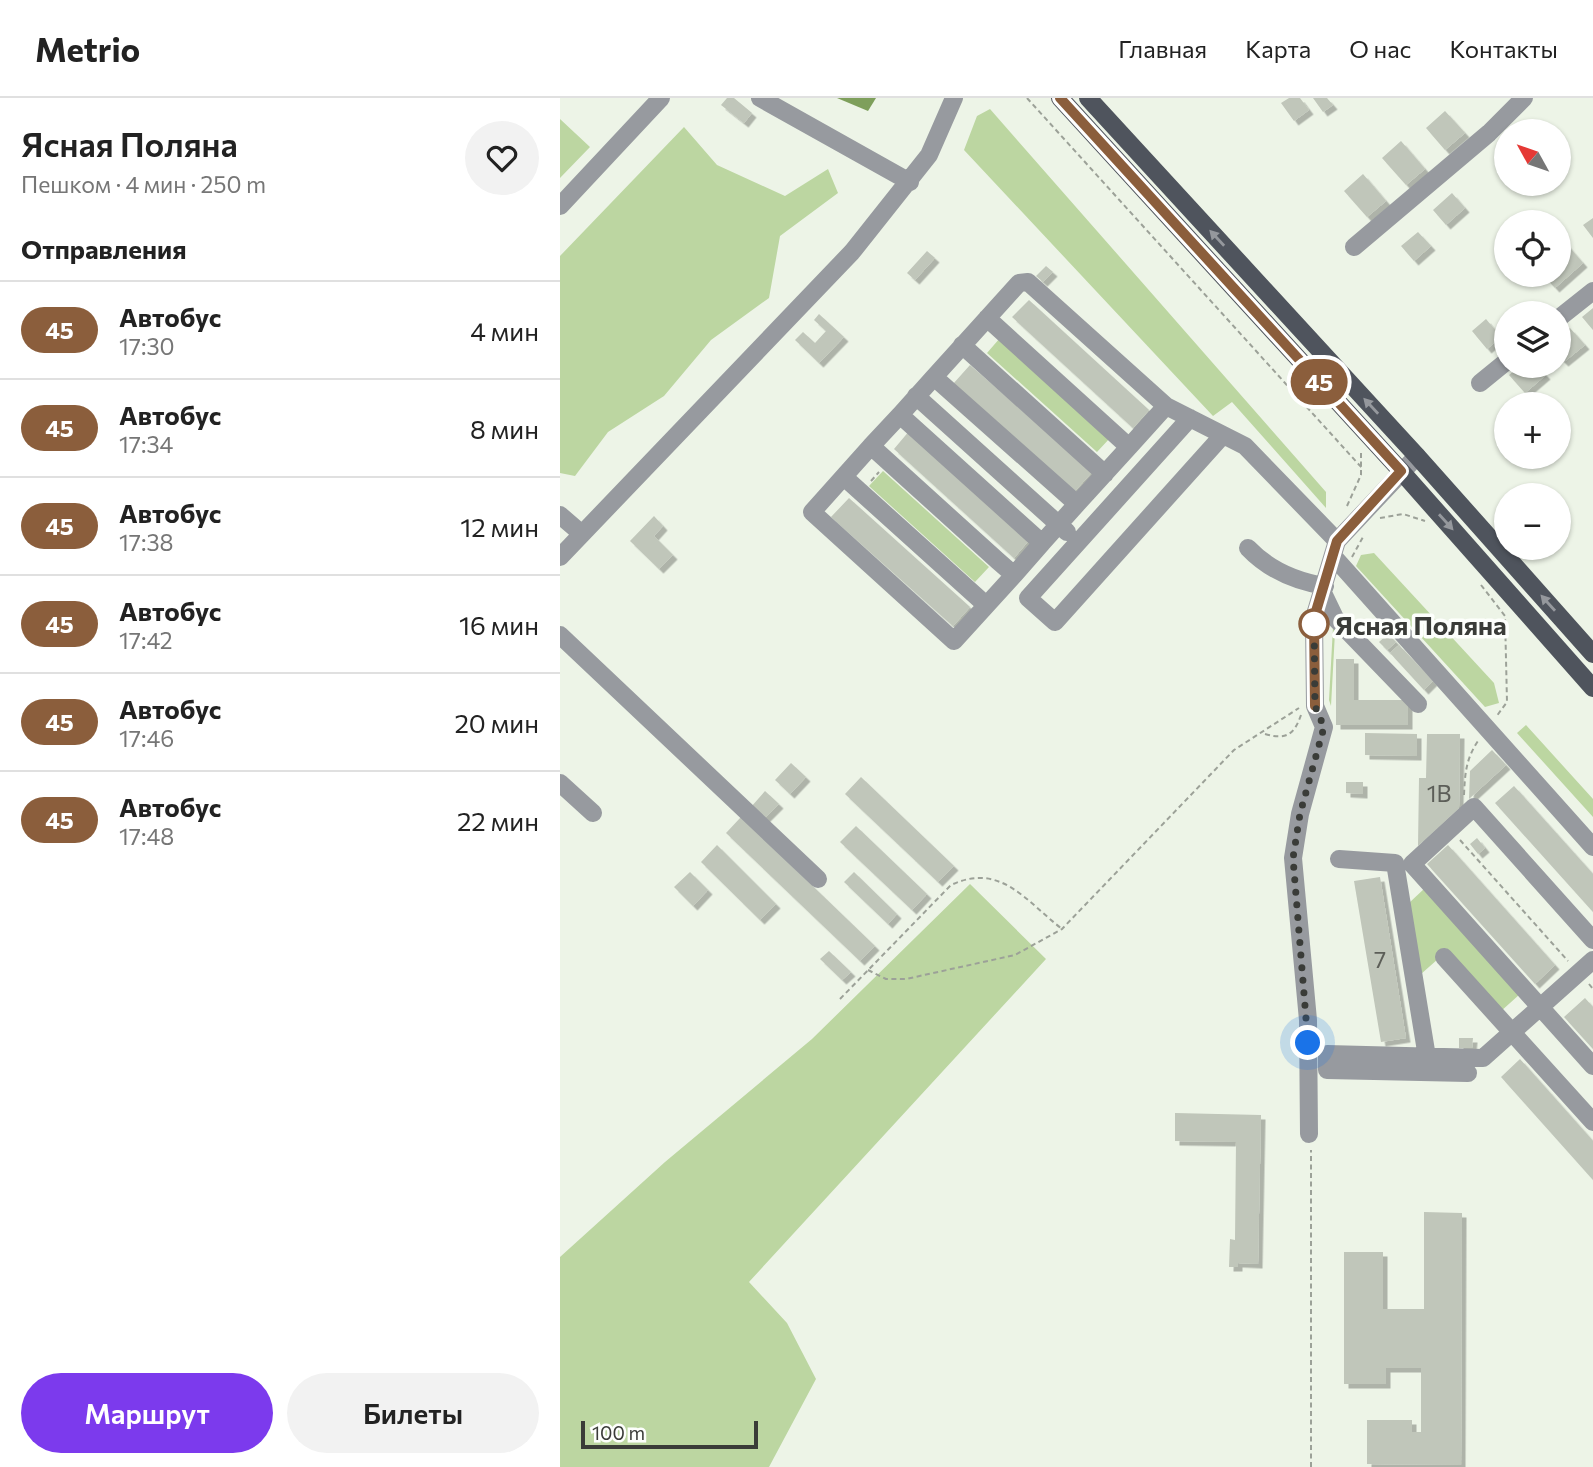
<!DOCTYPE html>
<html lang="ru">
<meta charset="utf-8">
<style>
:root{--surface:#fff;--page:#f2f2f2;--text:#222;--muted:#767676;--line:#e0e0e0;--accent:#7c3aed}
body{margin:0;font-family:Commissioner,sans-serif;background:var(--page);color:var(--text);height:100vh;display:flex;flex-direction:column;font-size:26px;white-space:nowrap}
*{box-sizing:border-box;margin:0}
p{font-size:23px;color:var(--muted)}
.icon{flex:none;width:38px;height:38px;fill:none;stroke:currentColor;stroke-width:2;stroke-linecap:round;stroke-linejoin:round}
.map{position:relative;flex:1;overflow:hidden}
.details{display:flex;flex-direction:column;background:var(--surface);width:560px}
.details>*{flex:none}
.badge{padding:0 14px;border-radius:23px;font-size:24px;line-height:46px}
.needle{width:46px;rotate:310deg}
.fabs{position:absolute;left:934px;top:21px;display:grid;gap:14px}
.fabs a{display:grid;place-items:center;width:77px;height:77px;border-radius:50%;background:var(--surface);box-shadow:0 2px 5px #0004;font-size:35px}
.scale{position:absolute;left:21px;bottom:18px;width:177px;box-sizing:border-box;padding-left:7px;border:4px solid #3a3c38;border-top:0;font-size:19px;line-height:24px;white-space:nowrap;color:#3a3c38;-webkit-text-stroke:5px #fdfffc;paint-order:stroke}
.you{position:absolute;width:35px;height:35px;margin:-18px;border:5px solid #fff;border-radius:50%;background:#1a73e8;box-shadow:0 0 0 10px #1a73e833}
.map>.badge{position:absolute;translate:-50% -50%;box-shadow:0 0 0 4px #fff}
h2{padding:0 21px;font-size:26px;line-height:63px}
.round{display:grid;place-items:center;flex:none;width:74px;height:74px;border-radius:37px;background:var(--page)}
.headline{display:flex;align-items:center;justify-content:space-between;height:119px;padding:0 21px}
h1{font-size:33px;font-weight:600;line-height:52px}
.button{display:flex;gap:14px;margin-top:auto;padding:14px 21px}
.button a{flex:1;height:80px;border-radius:42px;background:var(--accent);color:#fff;font-size:28px;font-weight:600;line-height:80px;text-align:center}
.button a+a{background:var(--page);color:var(--text)}
ul{padding:0;list-style:none}
li{display:flex;align-items:center;gap:21px;height:98px;padding:0 21px;border-top:2px solid var(--line)}
li div{flex:1}
li b{display:block;font-size:26px}
li em{font-style:normal}
li .badge{min-width:77px;font-weight:700;text-align:center}
header{display:flex;align-items:center;gap:42px;box-sizing:border-box;height:98px;padding:0 35px;background:var(--surface);border-bottom:2px solid var(--line)}
header strong{font-size:33px}
nav{display:flex;gap:38px;margin-inline-start:auto;font-size:24px}
main{display:flex;flex:1;min-height:0}
.map>svg:first-child{display:block}
.green{fill:#bcd6a1}
.water{fill:#7e9f5b}
.building{fill:#c0c6ba;filter:url(#shadow)}
.lines{fill:none;stroke-linecap:round;stroke-linejoin:round}
.path{stroke:#9ca198;stroke-width:2;stroke-dasharray:5 3.5;stroke-linecap:butt}
.minor{stroke:#979a9f;stroke-width:18}
.major{stroke:#4f545d;stroke-width:18}
.oneway{fill:#95989d}
.line-casing{stroke:#fff;stroke-width:16}
.line{stroke:#8b5e3c;stroke-width:10}
.walk{stroke:#3a3c38;stroke-width:7;stroke-dasharray:0 12.6}
.stop-dot{fill:#fff;stroke:#8b5e3c;stroke-width:3.5}
.labels{text-anchor:middle;dominant-baseline:central;stroke-width:7;stroke-linejoin:round;paint-order:stroke}
.number-label{font-size:23px;fill:#5c5e58}
.stop-label{font-size:26px;font-weight:bold;fill:#3a3c38;stroke:#fdfffc;text-anchor:start}
</style>
<header>
<strong>Metrio</strong>
<nav><a>Главная</a><a>Карта</a><a>О нас</a><a>Контакты</a></nav>
</header>
<main>
<section class="details">
<div class="headline"><div><h1>Ясная Поляна</h1><p>Пешком · 4 мин · 250 m</p></div><a class="round"><svg class="icon" aria-label="heart" viewBox="0 0 24 24"><path d="M12 20l-8-8c-3-5 5-10 8-4 3-6 11-1 8 4z"/></svg></a></div>
<h2>Отправления</h2>
<ul>
<li><span class="badge" style="background:#8b5e3c;color:#fff">45</span><div><b>Автобус</b><p>17:30</p></div><em>4 мин</em></li>
<li><span class="badge" style="background:#8b5e3c;color:#fff">45</span><div><b>Автобус</b><p>17:34</p></div><em>8 мин</em></li>
<li><span class="badge" style="background:#8b5e3c;color:#fff">45</span><div><b>Автобус</b><p>17:38</p></div><em>12 мин</em></li>
<li><span class="badge" style="background:#8b5e3c;color:#fff">45</span><div><b>Автобус</b><p>17:42</p></div><em>16 мин</em></li>
<li><span class="badge" style="background:#8b5e3c;color:#fff">45</span><div><b>Автобус</b><p>17:46</p></div><em>20 мин</em></li>
<li><span class="badge" style="background:#8b5e3c;color:#fff">45</span><div><b>Автобус</b><p>17:48</p></div><em>22 мин</em></li>
</ul>
<div class="button"><a>Маршрут</a><a>Билеты</a></div>
</section>
<div class="map">
<svg width="1033" height="1369" viewBox="0 0 1033 1369">
<defs>
<filter id="shadow"><feDropShadow dx="4.5" dy="4.5" stdDeviation="0" flood-color="#0004"/></filter>
</defs>
<rect width="100%" height="100%" fill="#edf4e7"/>
<path class="green" d="M430 11 766 394V410L672 304 653 318 404 52 417 18Z
M0 21 30 49 0 80Z
M124 29 157 67 225 98 268 71 278 95 220 138 209 200 151 242 104 298 48 334 15 378 0 375V158Z
M440 240 550 340 537 354 427 255Z
M323 373 429 469 415 484 309 388Z
M814 455 934 585 939 605 925 609 796 468 801 457Z
M773 529 775 534 771 608 769 602Z
M966 627 1033 701V719L957 635Z
M410 786 486 861 189 1184 227 1225 256 1281 209 1369H0V1159L105 1064 252 941Z
M865 790 960 896 940 914 886 854 861 876 849 805Z"/>
<path class="water" d="M277 0H316L308 13Z"/>
<path class="building" d="M167 0H174L192 15 184 25 161 7Z
M729 0H740L749 12 734 23 721 5Z
M753 0H767L773 7 763 14Z
M885 13 905 35 885 52 866 30Z
M841 43 865 71 846 87 822 60Z
M803 76 826 103 807 119 784 93Z
M892 95 905 110 886 127 873 112Z
M1033 120V140L1023 127Z
M858 134 871 148 854 163 841 148Z
M1003 142 1023 165 995 190 983 177H999V145Z
M367 153 375 160 355 182 347 175Z
M486 168 493 174 483 184 476 178Z
M469 202 589 312 573 330 452 219Z
M1033 210V232L1022 219Z
M259 216 284 239 259 265 235 242 243 234 255 245 266 233 254 222Z
M926 221 941 239 927 251 912 233Z
M1010 230 1025 247 1004 264 999 259V239Z
M410 267 532 374 515 393 393 286Z
M960 268H977L986 277 965 295 949 277Z
M350 332 470 441 454 460 334 351Z
M289 400 410 509 393 528 271 419Z
M94 418 103 428 94 438 113 457 99 471 70 443Z
M828 536 836 544 827 552 819 544Z
M839 547 873 583 864 592 830 555Z
M776 561H794V602H848V627H776Z
M805 635 857 636V658L805 657Z
M867 636H900L899 710 858 748 859 680H866Z
M932 652 946 667 909 701 910 673Z
M231 665 246 679 230 696 215 682Z
M301 679 394 768 378 784 285 696Z
M786 684H803V696L786 695Z
M954 688 1033 776V814L935 705Z
M205 693 219 706 204 721 191 709Z
M181 719 315 848 300 863 166 735Z
M296 728 367 796 352 812 280 744Z
M917 740 925 750 918 756 910 746Z
M157 747 216 806 200 822 141 764Z
M888 747 995 867 975 886 867 766Z
M130 774 148 792 133 808 114 789Z
M294 774 337 816 328 826 284 784Z
M820 779 846 940 821 944 794 783Z
M269 853 291 874 282 882 260 861Z
M1025 900 1033 909V951L1004 919Z
M899 940H913L912 950H899Z
M960 961 1033 1043V1082L941 979Z
M615 1015 701 1017 698 1166 678 1165V1169H669L670 1141 675 1142 676 1044 615 1043Z
M864 1114 902 1115 901 1367 807 1366V1322H852V1334H861V1270H826V1286H784V1154H823V1211H864Z"/>
<g class="lines">
<path class="path" d="M467 0 802 370
M311 383 319 374
M787 408 801 377V353
M820 420 843 416 865 423
M792 459 803 439
M921 487 945 518 947 604 936 619
M705 636C726 642 734 637 741 617
M904 697C905 675 906 661 918 643
M900 742 1008 863
M308 872 326 881H346L455 857 502 831 674 652 739 610
M1029 886 1033 891
M280 901 391 787C440 764 465 802 502 831
M751 1369V1052"/>
<path class="minor" d="M200 0 350 84
M0 108 101 0
M794 149 929 35 964 0
M427 220 569 349 606 308 685 348 777 443
M999 220 1033 193
M402 247 545 376
M374 279 340 317 482 445 517 406
M920 285 947 263
M356 298 507 434
M340 317 311 348 438 463 454 477 482 445
M630 320 468 500 495 524 663 337
M311 348 252 414 394 543 454 477
M569 349 517 406 374 279 459 185 468 184 606 308
M284 379 426 507
M0 417 22 436
M688 450C709 472 734 483 765 488
M773 458 1033 749
M0 459 292 154 369 57 394 0
M763 495 775 520 858 606
M0 537 258 781
M0 685 33 715
M779 761 835 765 867 959
M1033 842 914 709 852 766 1033 968
M884 859 1033 1024
M908 975 767 972V956L923 960 1033 862
M749 1036 748 922 733 760 740 716 764 629 755 608 754 520 777 443 857 358"/>
<path class="major" d="M500 0 841 373 1033 590
M528 0 857 358 1033 556"/>
</g>
<defs><path id="oneway-solid" d="M-6-.8H1V-3.2L6.5 0L1 3.2V.8H-6Z" transform="scale(1.75)"/></defs>
<g class="oneway">
<use href="#oneway-solid" transform="translate(657 140) rotate(-133)"/>
<use href="#oneway-solid" transform="translate(811 308) rotate(-133)"/>
<use href="#oneway-solid" transform="translate(886 424) rotate(48)"/>
<use href="#oneway-solid" transform="translate(988 505) rotate(-132)"/>
</g>
<g class="lines">
<g class="line-casing">
<path id="line" d="M500 0 841 373 777 443 754 520 755 608"/>
</g>
<use href="#line" class="line"/>
<path class="walk" d="M748 945 733 760 740 716 764 629 755 608 754 520V526"/>
</g>
<circle class="stop-dot" cx="754" cy="526" r="14"/>
<g class="labels">
<g class="number-label">
<text x="879" y="695">1В</text>
<text x="820" y="861">7</text>
</g>
<g class="stop-label">
<text x="775" y="526">Ясная Поляна</text>
</g>
</g>
</svg>
<div class="fabs">
<a><svg class="needle" viewBox="-14 -14 28 28"><path d="M0-13l5 13h-10z" fill="#e53935"/><path d="M0 13l5-13h-10z" fill="#767676"/></svg></a>
<a><svg class="icon" aria-label="locate" viewBox="0 0 24 24"><circle cx="12" cy="12" r="6"/><path d="M12 2v4M12 18v4M2 12h4M18 12h4"/></svg></a>
<a><svg class="icon" aria-label="layers" viewBox="0 0 24 24"><path d="M12 4l9 5-9 5-9-5zM3 14l9 5 9-5"/></svg></a>
<a>+</a>
<a>−</a>
</div>
<div class="scale">100 m</div>
<div class="you" style="left:748px;top:945px"></div>
<b class="badge" style="left:759px;top:284px;background:#8b5e3c;color:#fff">45</b>
</div>
</main>
